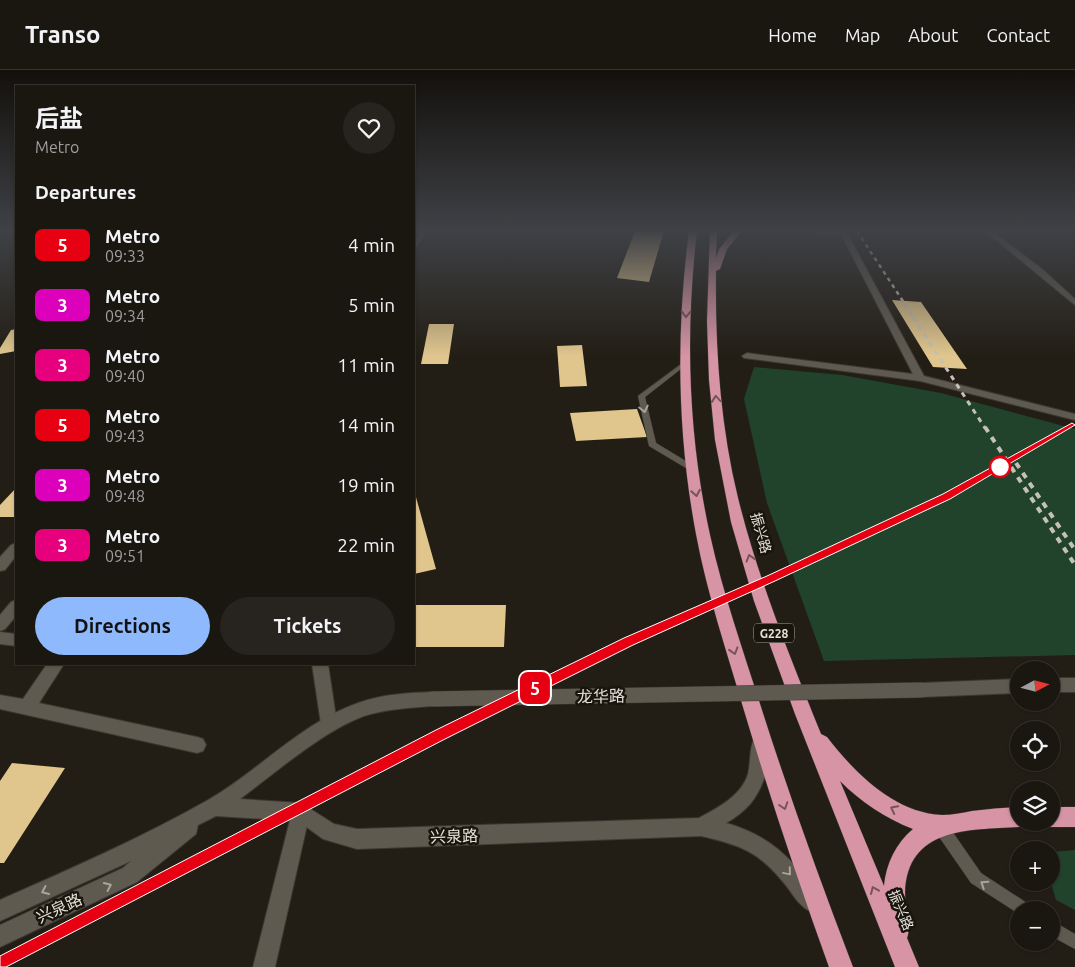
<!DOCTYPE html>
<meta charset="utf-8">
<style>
:root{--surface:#1a1610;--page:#27231e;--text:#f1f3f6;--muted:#9f9f9f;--line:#383530;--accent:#8eb9fc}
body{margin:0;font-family:Ubuntu,"Noto Sans SC",sans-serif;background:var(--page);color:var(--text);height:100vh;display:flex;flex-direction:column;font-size:19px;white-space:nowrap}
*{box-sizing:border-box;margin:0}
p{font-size:16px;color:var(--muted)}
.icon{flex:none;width:28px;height:28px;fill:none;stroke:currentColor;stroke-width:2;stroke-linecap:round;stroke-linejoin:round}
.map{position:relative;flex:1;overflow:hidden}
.panel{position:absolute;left:15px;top:15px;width:400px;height:580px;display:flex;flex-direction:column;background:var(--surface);border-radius:0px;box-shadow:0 1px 4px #0004,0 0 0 1px var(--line)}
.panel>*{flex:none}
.badge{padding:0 10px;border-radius:8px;font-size:18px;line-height:32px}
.needle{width:32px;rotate:83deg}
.buttons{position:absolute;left:1010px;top:591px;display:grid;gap:10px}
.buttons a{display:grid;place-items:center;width:50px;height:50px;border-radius:50%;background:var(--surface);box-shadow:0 1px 4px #0004,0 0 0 1px var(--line);font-size:25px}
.map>.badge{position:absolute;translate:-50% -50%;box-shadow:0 0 0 2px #fff}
h2{padding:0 20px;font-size:19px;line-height:45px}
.round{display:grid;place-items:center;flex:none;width:52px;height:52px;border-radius:26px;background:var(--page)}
.headline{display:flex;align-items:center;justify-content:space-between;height:85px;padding:0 20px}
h1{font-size:24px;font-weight:700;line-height:38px}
.cta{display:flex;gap:10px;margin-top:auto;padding:10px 20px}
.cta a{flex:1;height:58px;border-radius:30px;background:var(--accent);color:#111;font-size:20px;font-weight:700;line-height:58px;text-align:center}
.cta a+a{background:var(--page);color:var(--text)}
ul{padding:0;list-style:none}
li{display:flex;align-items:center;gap:15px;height:60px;padding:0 20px}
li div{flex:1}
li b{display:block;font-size:19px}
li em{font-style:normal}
li .badge{min-width:55px;font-weight:700;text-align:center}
header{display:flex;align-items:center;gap:30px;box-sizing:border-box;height:70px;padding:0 25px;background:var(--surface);border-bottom:1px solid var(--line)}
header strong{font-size:24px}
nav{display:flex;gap:28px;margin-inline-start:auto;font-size:18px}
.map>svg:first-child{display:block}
.green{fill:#21432b}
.building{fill:#e0c58d}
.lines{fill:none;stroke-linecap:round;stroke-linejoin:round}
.service-casing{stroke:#3c3832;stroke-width:1}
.minor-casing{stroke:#3c3832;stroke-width:2}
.tertiary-casing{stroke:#3c3832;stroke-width:2}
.trunk-casing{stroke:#3c3832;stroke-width:1}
.service{fill:#5f5a4f;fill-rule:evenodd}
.minor{fill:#5f5a4f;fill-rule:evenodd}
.tertiary{fill:#5f5a4f;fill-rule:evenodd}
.trunk{fill:#d694a4;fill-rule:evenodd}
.rail-far2{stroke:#c4c1b9;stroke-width:2.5;stroke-dasharray:4 4;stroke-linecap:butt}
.rail-far1{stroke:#c4c1b9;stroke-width:3;stroke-dasharray:5 5;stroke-linecap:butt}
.rail{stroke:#c4c1b9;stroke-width:4;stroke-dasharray:6 6;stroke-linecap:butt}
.tertiary-bridge-casing{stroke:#3c3832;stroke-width:16;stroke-linecap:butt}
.tertiary-bridge{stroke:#5f5a4f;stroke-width:15}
.oneway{stroke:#785458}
.oneway2{stroke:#a8a49b}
.line{fill:#e60012;stroke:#fff}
.stop-dot{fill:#fff;stroke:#e60012;stroke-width:2.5}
.labels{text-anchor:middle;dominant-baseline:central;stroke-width:5;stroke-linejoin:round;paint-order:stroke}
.shield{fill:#19150c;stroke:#a7a49c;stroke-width:1}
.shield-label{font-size:12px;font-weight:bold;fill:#e4e1da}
.street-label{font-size:14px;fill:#e4e1da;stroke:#19150c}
.near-street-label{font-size:16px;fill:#e4e1da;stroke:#19150c}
</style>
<header>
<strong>Transo</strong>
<nav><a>Home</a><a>Map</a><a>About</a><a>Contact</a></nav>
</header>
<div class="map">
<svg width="1075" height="897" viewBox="0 0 1075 897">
<rect width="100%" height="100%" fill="#231e15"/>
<path class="green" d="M754 297 842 305 941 323 1075 359V585L824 591 767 433 744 329Z
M1075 780V840L1056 830 1051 813V782Z"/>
<path class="building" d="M635 161H664L649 212 617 208Z
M892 230 921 232 967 299 933 297Z
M429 254H454L448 294H421Z
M16 259V281L0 284V278L11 260Z
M582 275 587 316 560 317 557 276Z
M637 339 647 367 576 371 570 343Z
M16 418V447H0V435Z
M414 420 436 499 414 504Z
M414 535H506L504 577H414Z
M12 693 65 698 4 793H0V711Z"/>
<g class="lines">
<g class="service-casing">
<path id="service" d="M684 292 687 294 686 295 645 327 656 373 694 396 695 398 694 400 691 401 649 376 638 326Z
M940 749 945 751 981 803 1030 835 1032 840H1019V844L971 813 935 761 933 756 935 751Z
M1051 850 1075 864V879L1051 866Z"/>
</g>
<g class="minor-casing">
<path id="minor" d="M421 161H427L416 177 414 178V171Z
M809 161H846L924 306 1075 344V350L920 311 744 288 742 286 747 283 913 304 841 164 812 163Z
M985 161H992L1042 199 1075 229V235Z
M16 473V486L5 500 0 501V487L11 475Z
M16 530V546L5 559 0 561V545L11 532Z
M0 562 16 564V576L0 574Z
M47 594H64L39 633 197 667 203 669 206 675 203 681 197 683 0 639V625L23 629Z
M312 594H328L337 654 335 660 329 662 323 660 321 654Z
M301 733 308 735 310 742 275 897H253L292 742 294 735Z"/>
</g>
<g class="tertiary-casing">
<path id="tertiary" d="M1051 608H1075V622H1051Z
M1019 609V623L921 627 915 625 913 620 915 615 921 613Z
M432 622 438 624 440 629 438 634 432 636C409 638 386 639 364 646 323 661 275 703 240 729L301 733 334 754 357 759 699 748C718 738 742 725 748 704 751 692 749 680 754 669L760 667 766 669C774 688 763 718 751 733 744 741 735 748 726 753 769 765 792 788 817 824L820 831 817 838 810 841C798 836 792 822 784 813 758 781 740 775 701 766L357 779 323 769 298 751 216 746 198 755 196 764 137 812 0 877V855L123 798 131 791 0 851V830C70 799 141 768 208 730 260 700 303 651 361 632 384 624 408 623 432 622Z"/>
</g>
<g class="trunk-casing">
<path id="trunk" d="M689 161H697C685 263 688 365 710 465 723 524 743 580 761 637 789 725 820 811 853 897H829C798 811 769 724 743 637 726 579 707 523 696 464 677 363 676 262 689 161Z
M710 161H717L716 188 719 179 734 161H742L727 179 720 199 716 201C715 277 720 354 738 428 758 509 790 587 821 664L827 667C854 702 894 743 942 745 952 745 962 743 972 741 988 739 1003 738 1019 737V752H1027L1019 757C969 760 907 757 905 823 905 838 912 855 907 868L919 897H895L795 644 754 531 731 452 715 370 709 310 707 251ZM840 711C861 732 885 748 913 759 896 773 886 794 884 816Z
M1051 737H1075V757H1051L1044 754 1043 752H1051Z"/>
</g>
<use href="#service" class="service"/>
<use href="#minor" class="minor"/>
<use href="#tertiary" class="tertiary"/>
<use href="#trunk" class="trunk"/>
<path class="rail-far2" d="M857 161 914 248"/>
<path class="rail-far1" d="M913 247 985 358"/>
<path class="rail" d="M985 357 1075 495
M1016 393 1075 480"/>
<g class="tertiary-bridge-casing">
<path id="tertiary-bridge" d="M432 629 921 620"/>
</g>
<use href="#tertiary-bridge" class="tertiary-bridge"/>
</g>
<defs><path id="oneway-chevron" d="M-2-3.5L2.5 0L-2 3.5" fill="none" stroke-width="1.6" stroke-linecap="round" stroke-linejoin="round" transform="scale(1.25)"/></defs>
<g class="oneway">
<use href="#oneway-chevron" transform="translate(686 244) rotate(92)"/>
<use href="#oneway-chevron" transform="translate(716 329) rotate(-95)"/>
<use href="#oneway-chevron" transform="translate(696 423) rotate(80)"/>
<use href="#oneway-chevron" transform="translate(750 488) rotate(-107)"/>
<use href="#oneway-chevron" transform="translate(734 581) rotate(73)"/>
<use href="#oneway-chevron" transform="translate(784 736) rotate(72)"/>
<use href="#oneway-chevron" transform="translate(894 739) rotate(-153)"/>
<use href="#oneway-chevron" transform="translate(874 820) rotate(-113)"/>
</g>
<g class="oneway2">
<use href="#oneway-chevron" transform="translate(644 339) rotate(77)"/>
<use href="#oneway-chevron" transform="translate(788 802) rotate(50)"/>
<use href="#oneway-chevron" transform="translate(984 814) rotate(-147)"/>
<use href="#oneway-chevron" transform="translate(108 816) rotate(-25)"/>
<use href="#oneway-chevron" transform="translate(45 821) rotate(156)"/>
</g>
<linearGradient id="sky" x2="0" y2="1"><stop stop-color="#13100c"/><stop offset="0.56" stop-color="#3f4146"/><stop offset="1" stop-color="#3f4146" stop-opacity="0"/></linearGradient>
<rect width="1075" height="286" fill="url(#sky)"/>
<path class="line" d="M1072 353 1075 355 950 429 775 511 633 575 445 669 6 897H0V886L436 660 624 568 767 506 943 424Z"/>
<circle class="stop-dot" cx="1000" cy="397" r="10"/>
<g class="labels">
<rect class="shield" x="754" y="553.5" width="40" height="19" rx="4"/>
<g class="shield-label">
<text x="774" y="563">G228</text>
</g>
<g class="street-label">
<text transform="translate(761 463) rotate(74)">振兴路</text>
<text transform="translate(901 840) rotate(67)">振兴路</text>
</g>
<g class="near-street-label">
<text transform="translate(601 626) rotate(-1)">龙华路</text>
<text transform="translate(454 766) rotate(-2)">兴泉路</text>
<text transform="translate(59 838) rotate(-25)">兴泉路</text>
</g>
</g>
</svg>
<div class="buttons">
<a><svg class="needle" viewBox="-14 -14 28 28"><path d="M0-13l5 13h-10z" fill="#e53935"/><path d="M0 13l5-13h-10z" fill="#9f9f9f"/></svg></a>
<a><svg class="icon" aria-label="locate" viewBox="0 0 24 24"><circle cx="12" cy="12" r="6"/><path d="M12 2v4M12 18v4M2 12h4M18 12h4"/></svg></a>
<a><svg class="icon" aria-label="layers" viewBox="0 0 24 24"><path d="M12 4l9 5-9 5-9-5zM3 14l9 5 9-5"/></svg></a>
<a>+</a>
<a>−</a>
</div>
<b class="badge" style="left:535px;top:618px;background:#e60012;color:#fff">5</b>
<section class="panel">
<div class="headline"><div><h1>后盐</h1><p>Metro</p></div><a class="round"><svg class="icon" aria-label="heart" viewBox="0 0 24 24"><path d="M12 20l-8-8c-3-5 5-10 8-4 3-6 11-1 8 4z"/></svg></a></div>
<h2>Departures</h2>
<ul>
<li><span class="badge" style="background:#e60012;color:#fff">5</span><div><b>Metro</b><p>09:33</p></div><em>4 min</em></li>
<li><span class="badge" style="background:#d0b;color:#fff">3</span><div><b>Metro</b><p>09:34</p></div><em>5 min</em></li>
<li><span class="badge" style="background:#e6007e;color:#fff">3</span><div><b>Metro</b><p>09:40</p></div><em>11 min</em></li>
<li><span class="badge" style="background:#e60012;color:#fff">5</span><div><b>Metro</b><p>09:43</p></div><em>14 min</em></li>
<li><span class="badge" style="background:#d0b;color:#fff">3</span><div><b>Metro</b><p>09:48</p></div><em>19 min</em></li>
<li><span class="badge" style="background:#e6007e;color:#fff">3</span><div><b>Metro</b><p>09:51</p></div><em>22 min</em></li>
</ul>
<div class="cta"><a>Directions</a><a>Tickets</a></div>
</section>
</div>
